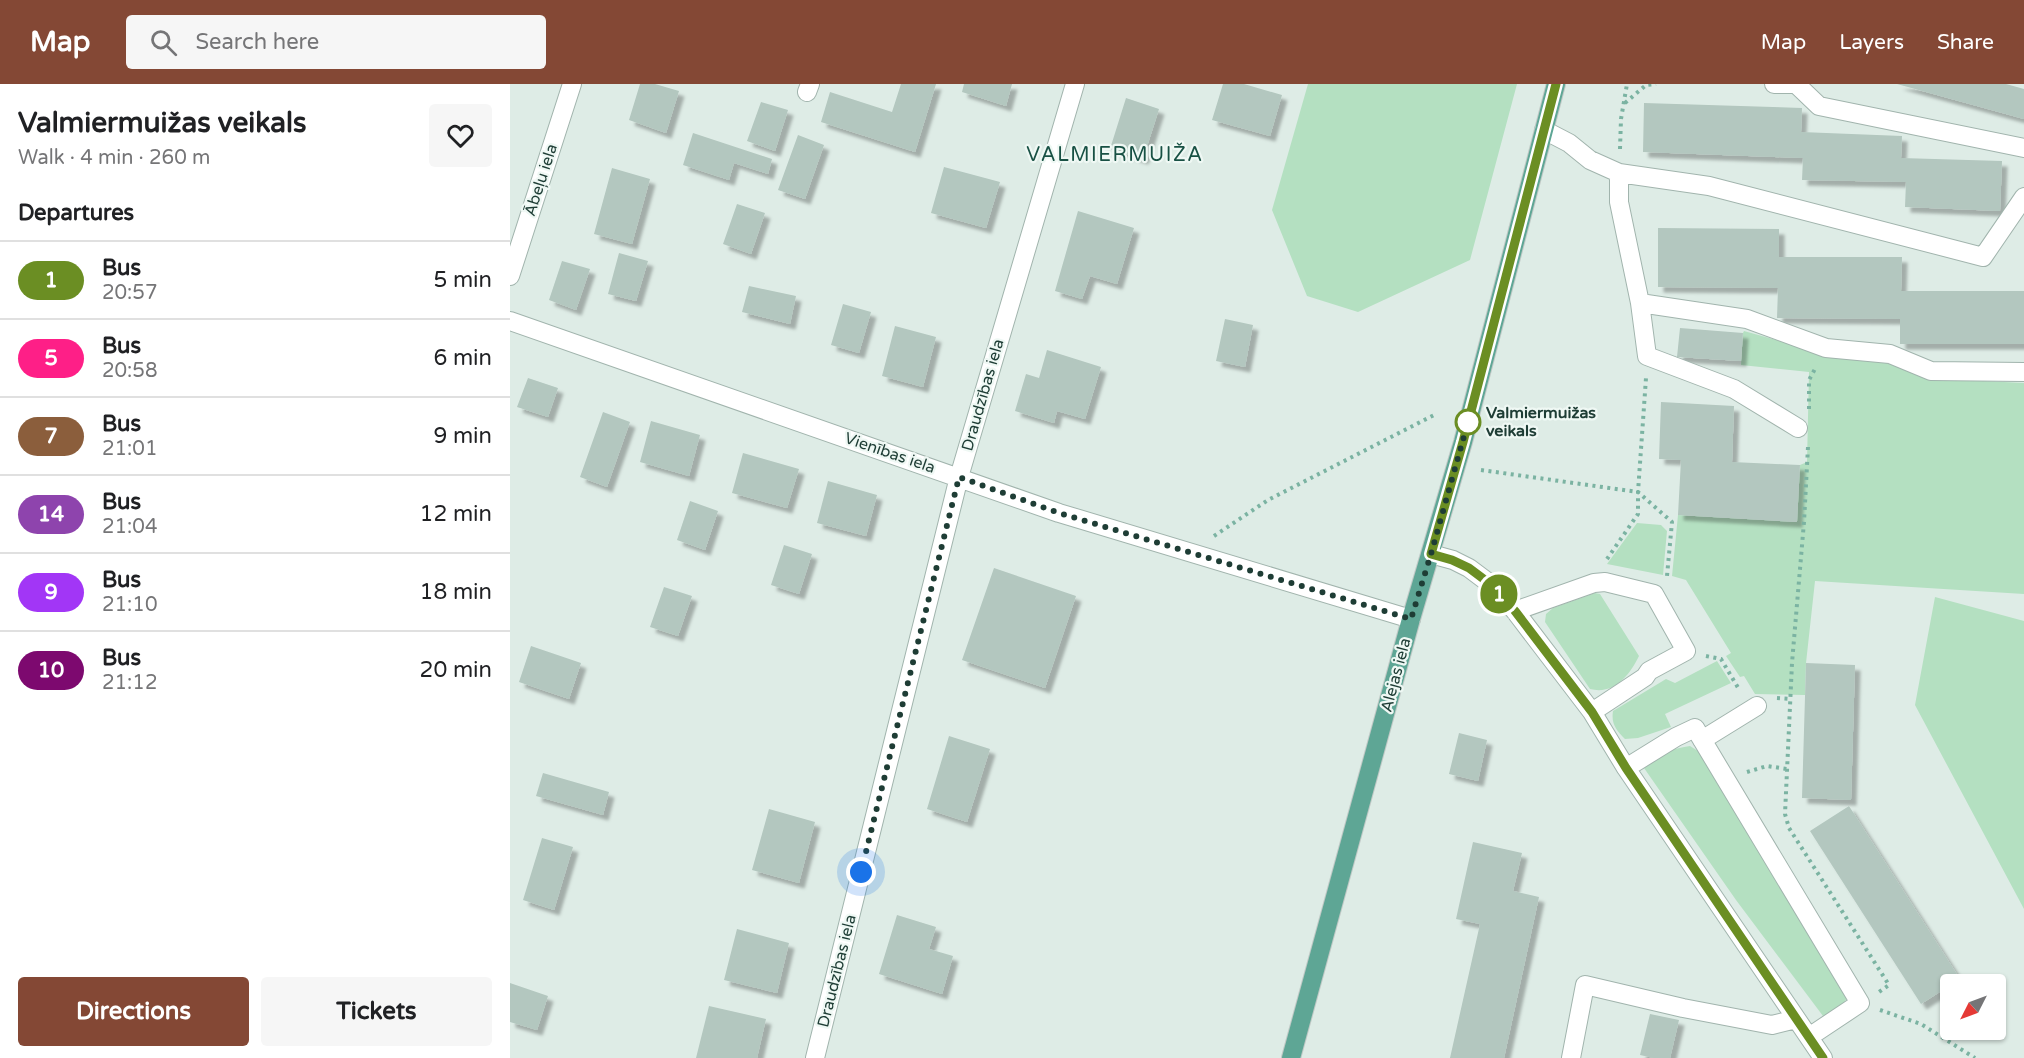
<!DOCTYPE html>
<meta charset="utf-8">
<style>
:root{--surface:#fff;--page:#f6f6f6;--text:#202124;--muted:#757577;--line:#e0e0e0;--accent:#844835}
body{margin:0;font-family:"Varela Round",sans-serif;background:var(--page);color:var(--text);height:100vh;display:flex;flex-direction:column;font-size:22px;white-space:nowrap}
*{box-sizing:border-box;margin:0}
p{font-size:20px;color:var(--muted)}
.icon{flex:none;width:33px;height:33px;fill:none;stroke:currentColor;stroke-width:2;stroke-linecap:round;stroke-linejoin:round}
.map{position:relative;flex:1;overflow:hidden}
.side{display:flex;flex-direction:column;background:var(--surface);width:510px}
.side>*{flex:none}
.badge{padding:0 12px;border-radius:20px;font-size:21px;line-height:39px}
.needle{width:39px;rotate:228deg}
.tools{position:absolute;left:1430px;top:890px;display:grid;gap:12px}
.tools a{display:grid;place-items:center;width:66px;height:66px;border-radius:6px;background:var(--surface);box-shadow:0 2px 4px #0004;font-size:30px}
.you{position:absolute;width:30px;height:30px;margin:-15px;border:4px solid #fff;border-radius:50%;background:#1a73e8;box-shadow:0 0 0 9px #1a73e833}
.map>.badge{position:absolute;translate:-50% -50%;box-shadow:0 0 0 3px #fff}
h2{padding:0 18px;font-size:22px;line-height:54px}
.round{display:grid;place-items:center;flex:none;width:63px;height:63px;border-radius:6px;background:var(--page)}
.headline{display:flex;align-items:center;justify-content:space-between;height:102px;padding:0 18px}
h1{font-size:28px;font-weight:700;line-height:45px}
.primary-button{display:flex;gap:12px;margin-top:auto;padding:12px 18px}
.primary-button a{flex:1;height:69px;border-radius:6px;background:var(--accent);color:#fff;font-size:24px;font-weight:700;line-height:69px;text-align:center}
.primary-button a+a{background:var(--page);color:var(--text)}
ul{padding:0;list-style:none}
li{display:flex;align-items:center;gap:18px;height:78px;padding:0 18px;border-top:2px solid var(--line)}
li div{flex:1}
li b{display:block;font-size:22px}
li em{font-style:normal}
li .badge{min-width:66px;font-weight:700;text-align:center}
header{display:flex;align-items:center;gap:36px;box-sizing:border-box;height:84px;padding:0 30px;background:var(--accent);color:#fff}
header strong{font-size:28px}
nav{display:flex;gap:33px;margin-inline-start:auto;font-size:21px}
.search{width:420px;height:54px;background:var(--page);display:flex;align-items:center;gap:15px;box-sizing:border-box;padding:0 21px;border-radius:6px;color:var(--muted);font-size:22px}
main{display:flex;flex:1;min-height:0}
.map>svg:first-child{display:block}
.green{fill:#b4e0c1}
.building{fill:#b3c7bf;filter:url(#shadow)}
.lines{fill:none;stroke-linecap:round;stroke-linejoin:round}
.minor-casing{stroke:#a1b4ad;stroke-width:20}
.major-casing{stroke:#c0c9c6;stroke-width:20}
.path{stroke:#7bb3a2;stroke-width:4;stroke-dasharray:3 4.5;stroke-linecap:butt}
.minor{stroke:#fff;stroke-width:18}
.major{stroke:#5ea695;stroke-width:18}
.line-casing{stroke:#fff;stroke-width:14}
.line{stroke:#6b8e23;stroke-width:9}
.walk{stroke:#1e3d35;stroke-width:6;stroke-dasharray:0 10.8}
.stop-dot{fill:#fff;stroke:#6b8e23;stroke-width:3}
.labels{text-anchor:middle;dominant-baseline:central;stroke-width:4.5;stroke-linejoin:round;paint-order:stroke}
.street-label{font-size:16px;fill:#1e3d35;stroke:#eff8f4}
.stop-label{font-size:16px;font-weight:bold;fill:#1e3d35;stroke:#eff8f4;text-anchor:start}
.quarter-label{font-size:20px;letter-spacing:1.5px;fill:#185144;stroke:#eff8f4}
</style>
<header>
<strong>Map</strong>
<div class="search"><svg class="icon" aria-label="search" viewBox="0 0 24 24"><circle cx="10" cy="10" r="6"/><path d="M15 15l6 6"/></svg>Search here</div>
<nav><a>Map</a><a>Layers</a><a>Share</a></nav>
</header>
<main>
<section class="side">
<div class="headline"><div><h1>Valmiermuižas veikals</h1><p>Walk · 4 min · 260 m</p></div><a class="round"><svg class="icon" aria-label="heart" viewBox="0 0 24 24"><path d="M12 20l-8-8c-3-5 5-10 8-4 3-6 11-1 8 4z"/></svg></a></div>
<h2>Departures</h2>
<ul>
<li><span class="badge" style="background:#6b8e23;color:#fff">1</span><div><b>Bus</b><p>20:57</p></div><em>5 min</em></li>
<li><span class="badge" style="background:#fe1f87;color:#fff">5</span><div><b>Bus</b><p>20:58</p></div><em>6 min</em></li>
<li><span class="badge" style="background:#8b5e3c;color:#fff">7</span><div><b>Bus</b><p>21:01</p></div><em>9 min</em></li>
<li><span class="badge" style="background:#8e44ad;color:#fff">14</span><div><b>Bus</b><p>21:04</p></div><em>12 min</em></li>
<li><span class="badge" style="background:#a236f6;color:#fff">9</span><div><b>Bus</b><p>21:10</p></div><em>18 min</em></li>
<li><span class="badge" style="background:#7d096f;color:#fff">10</span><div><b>Bus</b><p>21:12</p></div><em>20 min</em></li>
</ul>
<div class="primary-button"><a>Directions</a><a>Tickets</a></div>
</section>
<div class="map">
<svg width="1514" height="974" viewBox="0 0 1514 974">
<defs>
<filter id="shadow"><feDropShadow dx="5.5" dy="5.5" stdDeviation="1.5" flood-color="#0004"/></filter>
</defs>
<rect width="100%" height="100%" fill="#deece6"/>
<path class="green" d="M798 0H1007L960 176 848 228 797 212 762 126Z
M1234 247 1313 269 1377 279 1414 294 1514 299V510L1305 497 1296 579 1295 611 1245 610 1234 592 1230 593 1216 572 1221 569 1176 496 1162 492 1168 431 1287 438 1290 381 1297 378 1299 288 1231 281 1233 249Z
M1127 439 1151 441 1157 447 1153 491 1097 480Z
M1085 509 1090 510 1129 572C1119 592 1104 611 1080 605L1035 538 1036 530 1043 524Z
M1425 513 1514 537V825L1405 621Z
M1207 577 1221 599 1155 630 1161 643 1128 654 1115 655C1106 646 1101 640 1103 627L1156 595 1165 599Z
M1180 662 1188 667 1335 898C1336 901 1338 904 1338 908 1338 920 1323 930 1313 932L1226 816 1134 684C1144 669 1163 665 1180 662Z"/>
<path class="building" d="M130 0H145L169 7 156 49 119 36Z
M391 0H426L405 68 311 38 320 8 382 28Z
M454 0H502L496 22 452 8Z
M713 0H734L772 11 760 52 702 36Z
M1387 0H1496L1514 5V35Z
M616 14 649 25 633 75 600 65Z
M251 18 278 26 265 67 237 57Z
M1134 19 1292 24 1291 48 1392 52 1391 74 1492 77 1490 127 1395 123 1396 98 1292 96 1293 74 1133 68Z
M183 49 262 75 258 90 224 79 219 96 173 81Z
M288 51 314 61 295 115 268 106Z
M434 83 490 98 476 144 421 129Z
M102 84 140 95 122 160 84 150Z
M227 120 255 129 241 170 213 160Z
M568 127 624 144 607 200 580 192 572 215 545 207Z
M1148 144 1269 145V173H1392L1391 207H1514V260H1390V235L1267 234 1268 204 1148 203Z
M109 169 138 177 126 217 98 210Z
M52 177 80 185 66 226 39 216Z
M239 202 286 212 280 240 232 228Z
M333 220 361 228 349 269 321 261Z
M715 235 743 241 735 283 706 277Z
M385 242 426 253 413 303 372 292Z
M1170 244 1233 249 1231 277 1167 273Z
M537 266 591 283 575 335 547 327 544 339 505 327 516 290 529 294Z
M18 294 48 304 38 333 7 323Z
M1151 318 1224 322 1222 378 1290 381 1287 438 1168 431 1171 376 1149 375Z
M93 328 120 338 97 403 70 393Z
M141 337 190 351 179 392 130 378Z
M233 369 289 385 277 424 222 409Z
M318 397 367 411 356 452 307 439Z
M180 417 208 427 195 466 167 456Z
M274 461 302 470 289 510 261 501Z
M484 484 566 512 535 604 452 576Z
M154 503 182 512 168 552 140 543Z
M21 562 71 579 59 615 9 598Z
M1296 579 1345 581 1341 716 1292 714Z
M949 649 977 656 968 697 939 690Z
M439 652 480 665 457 738 417 725Z
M33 689 99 708 93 731 26 712Z
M1339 722 1450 895 1411 920 1300 747Z
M259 725 305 738 289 799 242 786Z
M32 754 63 763 44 826 13 816Z
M963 758 1012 769 1003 807 1029 813 994 974H940L970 840 946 835Z
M387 831 426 843 419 865 443 872 432 910 369 890Z
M227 845 279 859 267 909 214 896Z
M0 899 38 912 27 946 0 938Z
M199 922 256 935 247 974H186Z
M1140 930 1169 936 1160 974H1144L1130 971Z"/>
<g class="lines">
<g class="minor-casing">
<path id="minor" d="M1264 0H1286
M1286 0 1309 22 1514 64
M297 8 300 0
M1034 46 1059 59 1080 76 1109 89 1199 102 1473 173 1514 113
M1109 89V118L1130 219 1137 272 1224 305 1288 344
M0 192 62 0
M1130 219 1237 235 1316 264 1380 270 1421 287 1514 288
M0 237 549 429 901 535
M921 470 943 476 959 484 979 499 1005 527 1082 628 1116 684 1313 974
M1005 527 1084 499 1095 498 1144 510 1176 567 1139 587 1135 593 1082 628
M1192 656 1247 622
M1116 684 1166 653 1185 644 1350 919 1299 953
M305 974 449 393 565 0
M1061 974 1075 901 1173 924 1262 941 1286 935"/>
</g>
<g class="major-casing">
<path id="major" d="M781 974 901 535 953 358 1046 0"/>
</g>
<path class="path" d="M1115 19 1136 1 1146 0
M1110 65 1111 35 1117 0
M1299 325V296L1306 283
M1298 363 1294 438 1282 579 1275 730 1279 744 1379 901 1369 908
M971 386 1128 408 1162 438 1157 492
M704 452 758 416 926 330
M1097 475 1128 430V408L1136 294
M1196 572 1211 575 1230 607
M1267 614 1281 615
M1237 688 1257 682 1277 685
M1370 926 1411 940 1465 974"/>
<use href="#minor" class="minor"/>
<use href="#major" class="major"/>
</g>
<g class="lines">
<g class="line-casing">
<path id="line" d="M1046 0 953 358 921 470 942 476 959 484 979 499 1005 527 1082 628 1116 684 1313 974"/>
</g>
<use href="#line" class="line"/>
<path class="walk" d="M351 788 449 393 549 429 901 535 921 470 958 338"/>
</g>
<circle class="stop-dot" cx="958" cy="338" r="12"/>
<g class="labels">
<g class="street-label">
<text transform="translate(31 96) rotate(-72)">Ābeļu iela</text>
<text transform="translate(473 311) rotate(-74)">Draudzības iela</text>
<text transform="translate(380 369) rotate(19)">Vienības iela</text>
<text transform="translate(886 591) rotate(-75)">Alejas iela</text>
<text transform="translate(327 887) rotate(-76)">Draudzības iela</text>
</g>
<g class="stop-label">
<text x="976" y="329">Valmiermuižas<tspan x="976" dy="18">veikals</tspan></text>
</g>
<g class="quarter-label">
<text x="605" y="71">VALMIERMUIŽA</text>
</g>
</g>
</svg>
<div class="tools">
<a><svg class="needle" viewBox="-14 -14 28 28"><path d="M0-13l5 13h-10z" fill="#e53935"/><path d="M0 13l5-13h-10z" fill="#757577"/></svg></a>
</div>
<div class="you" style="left:351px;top:788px"></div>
<b class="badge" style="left:989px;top:510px;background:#6b8e23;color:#fff">1</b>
</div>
</main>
